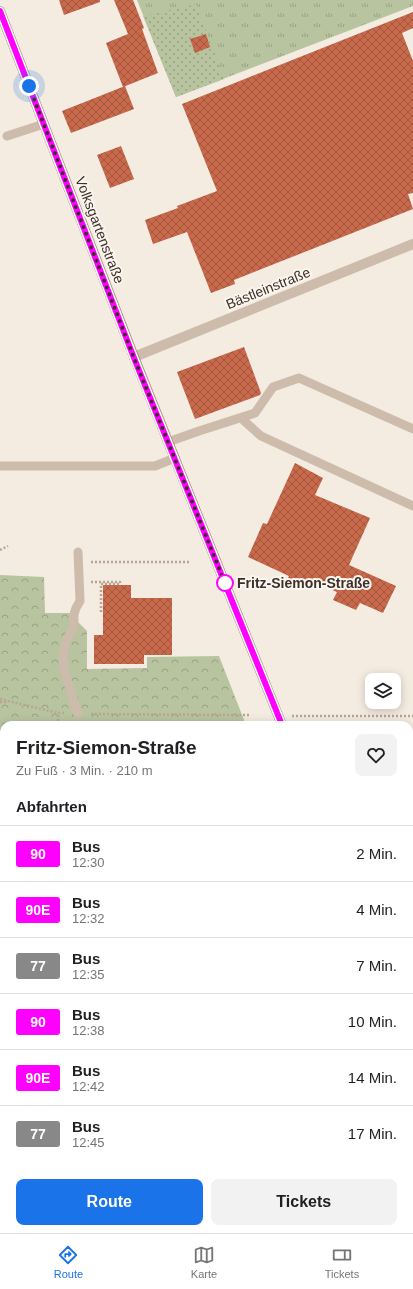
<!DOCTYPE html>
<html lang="de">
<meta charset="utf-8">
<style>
:root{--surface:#fff;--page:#f2f2f2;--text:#202124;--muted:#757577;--line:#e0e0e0;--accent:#1a73e8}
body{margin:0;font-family:Arial,sans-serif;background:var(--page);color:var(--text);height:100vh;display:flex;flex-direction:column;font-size:15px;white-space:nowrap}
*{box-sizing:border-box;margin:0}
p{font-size:13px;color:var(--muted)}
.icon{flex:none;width:22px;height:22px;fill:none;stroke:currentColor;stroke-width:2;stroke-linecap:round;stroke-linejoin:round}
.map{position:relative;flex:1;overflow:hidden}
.side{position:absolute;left:0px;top:721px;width:413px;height:512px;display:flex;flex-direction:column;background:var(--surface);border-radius:12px 12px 0 0;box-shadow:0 2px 10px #0003}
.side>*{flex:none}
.badge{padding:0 8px;border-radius:3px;font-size:14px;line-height:26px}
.tools{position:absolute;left:365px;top:673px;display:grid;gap:8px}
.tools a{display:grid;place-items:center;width:36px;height:36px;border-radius:8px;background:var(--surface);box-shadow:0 2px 10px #0003;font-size:20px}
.you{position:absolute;width:20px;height:20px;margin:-10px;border:3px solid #fff;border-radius:50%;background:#1a73e8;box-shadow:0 0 0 6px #1a73e833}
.map>.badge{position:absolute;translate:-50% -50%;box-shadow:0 0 0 2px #fff}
h2{padding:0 16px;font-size:15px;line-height:36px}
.round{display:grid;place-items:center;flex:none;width:42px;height:42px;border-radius:8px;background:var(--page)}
.headline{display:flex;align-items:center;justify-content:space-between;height:68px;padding:0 16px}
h1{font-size:19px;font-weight:600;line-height:30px}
.primary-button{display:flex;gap:8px;margin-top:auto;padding:8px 16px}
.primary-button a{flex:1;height:46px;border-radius:8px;background:var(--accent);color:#fff;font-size:16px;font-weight:600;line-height:46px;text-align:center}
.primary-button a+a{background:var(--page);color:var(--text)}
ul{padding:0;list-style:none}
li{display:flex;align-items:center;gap:12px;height:56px;padding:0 16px;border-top:1px solid var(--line)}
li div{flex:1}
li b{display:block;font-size:15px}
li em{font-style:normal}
li .badge{min-width:44px;font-weight:700;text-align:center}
.menu{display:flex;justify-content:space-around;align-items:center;height:56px;border-top:1px solid var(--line);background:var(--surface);font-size:11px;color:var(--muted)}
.menu a{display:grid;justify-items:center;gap:2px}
.menu .current{color:var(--accent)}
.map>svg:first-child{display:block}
.grass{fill:url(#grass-tufts)}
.forest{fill:url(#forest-firs)}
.park{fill:url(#park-crowns)}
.garden{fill:url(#garden-dots)}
.building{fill:url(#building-cross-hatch)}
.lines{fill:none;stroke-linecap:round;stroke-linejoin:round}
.path{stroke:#b9a596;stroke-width:2.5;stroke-dasharray:2 2;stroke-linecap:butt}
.lane{stroke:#cdbbac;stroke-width:9}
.street{stroke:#cdbbac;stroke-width:10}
.secondary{stroke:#a18a7d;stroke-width:10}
.primary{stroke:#7d675c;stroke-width:10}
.line-casing{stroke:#fff;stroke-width:9}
.line{stroke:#f0f;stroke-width:6}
.walk{stroke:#3b302b;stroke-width:4;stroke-dasharray:0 7.2}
.stop-dot{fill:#fff;stroke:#f0f;stroke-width:2}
.labels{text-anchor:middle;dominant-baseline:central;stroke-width:4;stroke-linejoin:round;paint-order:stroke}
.street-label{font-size:14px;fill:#3b302b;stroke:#fbf5ee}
.stop-label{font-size:14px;font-weight:bold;fill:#3b302b;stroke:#fbf5ee;text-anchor:start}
</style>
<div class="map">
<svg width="413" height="1233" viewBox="0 0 413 1233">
<defs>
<pattern id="grass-tufts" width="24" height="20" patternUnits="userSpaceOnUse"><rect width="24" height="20" fill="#b8c4a0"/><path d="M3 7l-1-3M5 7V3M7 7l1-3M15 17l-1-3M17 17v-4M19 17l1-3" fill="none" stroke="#97a083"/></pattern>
<pattern id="forest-firs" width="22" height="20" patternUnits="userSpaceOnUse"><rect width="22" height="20" fill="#b8c4a0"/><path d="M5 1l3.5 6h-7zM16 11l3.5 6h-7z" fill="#97a083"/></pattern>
<pattern id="park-crowns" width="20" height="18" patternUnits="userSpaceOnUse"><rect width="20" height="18" fill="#b8c4a0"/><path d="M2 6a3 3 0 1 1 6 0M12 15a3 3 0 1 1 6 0" fill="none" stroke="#97a083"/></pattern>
<pattern id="garden-dots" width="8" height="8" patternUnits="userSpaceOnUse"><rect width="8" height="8" fill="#b8c4a0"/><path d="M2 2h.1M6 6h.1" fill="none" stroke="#97a083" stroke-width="1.8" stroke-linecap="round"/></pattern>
<pattern id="building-cross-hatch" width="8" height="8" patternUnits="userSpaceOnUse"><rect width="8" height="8" fill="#c8694b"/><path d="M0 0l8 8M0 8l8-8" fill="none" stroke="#a4573f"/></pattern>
</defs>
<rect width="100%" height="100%" fill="#f4ebe1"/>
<path class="grass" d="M137 0H413V6L176 97Z"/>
<path class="forest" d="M413 1157V1233H406L404 1229H409V1158Z"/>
<path class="park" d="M0 575 44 577 45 613H69L87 631V669L147 668V657L219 656 246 725H4V754H0Z"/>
<path class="garden" d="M196 4 224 79 176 97 143 16Z
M12 1229H404L406 1233H0V1231Z"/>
<path class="building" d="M59 0H100V2L64 15Z
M114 0H133L144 28 142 29 158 73 123 87 106 43 128 34Z
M413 12V28L402 33 413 61V193L408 194 413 209 234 280 235 284 211 293 187 232 153 244 145 220 178 208 177 206 217 191 182 104Z
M206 34 210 47 195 53 190 39Z
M125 86 134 109 71 133 62 111Z
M121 146 134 179 110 188 97 155Z
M244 347 261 393 260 395 195 419 177 372Z
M295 463 323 478 315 495 370 518 349 565 396 586 383 613 360 603 356 610 333 600 337 592 314 582 310 588 288 578 289 576 248 557 263 523 267 524Z
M103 585H131V598H172V655H144V664H94V635H103Z"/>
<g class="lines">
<path class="path" d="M0 550 8 546
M91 562H191
M91 582H120V584H101V614
M0 699 58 713H64
M0 702H7
M91 714 249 715
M292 716H413
M58 725V713
M409 1153 413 1151
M409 1166 413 1188
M0 1192 4 1191
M0 1228H4"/>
<path class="lane" d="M7 136 44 124
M241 418 261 436 413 506
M168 442 199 431 255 413 273 387 299 378 413 429
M0 466H155L175 458
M78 714 65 673 63 657 66 641 74 627V614L76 608 80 601 78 552"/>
<path class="street" d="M134 357 413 244
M0 776H4
M409 858 413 856
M0 1053H4"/>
<path class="secondary" d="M0 11 134 357 282 725
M409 1047 413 1058"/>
<path class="primary" d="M409 1098 413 1097
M409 1129 413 1128
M0 1210H4"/>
</g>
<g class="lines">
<g class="line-casing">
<path id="line" d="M0 11 134 358 282 725"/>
</g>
<use href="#line" class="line"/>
<path class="walk" d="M29 86 134 358 225 583"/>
</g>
<circle class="stop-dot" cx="225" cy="583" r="8"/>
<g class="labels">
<g class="street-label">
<text transform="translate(100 230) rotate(69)">Volksgartenstraße</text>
<text transform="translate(268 288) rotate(-22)">Bästleinstraße</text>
</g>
<g class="stop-label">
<text x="237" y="583">Fritz-Siemon-Straße</text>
</g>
</g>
</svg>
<div class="tools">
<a><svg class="icon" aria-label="layers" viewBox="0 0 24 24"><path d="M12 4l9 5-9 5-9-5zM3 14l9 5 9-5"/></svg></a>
</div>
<div class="you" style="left:29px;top:86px"></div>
<section class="side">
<div class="headline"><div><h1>Fritz-Siemon-Straße</h1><p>Zu Fuß · 3 Min. · 210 m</p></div><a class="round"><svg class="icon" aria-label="heart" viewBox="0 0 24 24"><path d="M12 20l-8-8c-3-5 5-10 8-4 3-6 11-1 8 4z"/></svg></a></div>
<h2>Abfahrten</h2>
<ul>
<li><span class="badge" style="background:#f0f;color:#fff">90</span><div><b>Bus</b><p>12:30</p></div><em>2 Min.</em></li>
<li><span class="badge" style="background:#f0f;color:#fff">90E</span><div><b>Bus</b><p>12:32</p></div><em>4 Min.</em></li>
<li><span class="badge" style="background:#888;color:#fff">77</span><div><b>Bus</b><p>12:35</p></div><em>7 Min.</em></li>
<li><span class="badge" style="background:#f0f;color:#fff">90</span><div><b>Bus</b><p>12:38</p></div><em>10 Min.</em></li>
<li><span class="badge" style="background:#f0f;color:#fff">90E</span><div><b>Bus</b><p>12:42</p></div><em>14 Min.</em></li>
<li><span class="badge" style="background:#888;color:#fff">77</span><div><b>Bus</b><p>12:45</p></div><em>17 Min.</em></li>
</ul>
<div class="primary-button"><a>Route</a><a>Tickets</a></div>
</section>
</div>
<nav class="menu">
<a class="current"><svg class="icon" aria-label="directions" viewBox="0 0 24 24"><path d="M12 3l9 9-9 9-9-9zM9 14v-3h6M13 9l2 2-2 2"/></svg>Route</a>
<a><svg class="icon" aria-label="map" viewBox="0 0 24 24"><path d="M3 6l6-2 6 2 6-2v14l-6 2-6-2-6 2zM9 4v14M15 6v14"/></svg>Karte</a>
<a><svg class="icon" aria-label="tickets" viewBox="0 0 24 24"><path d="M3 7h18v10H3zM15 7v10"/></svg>Tickets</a>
</nav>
